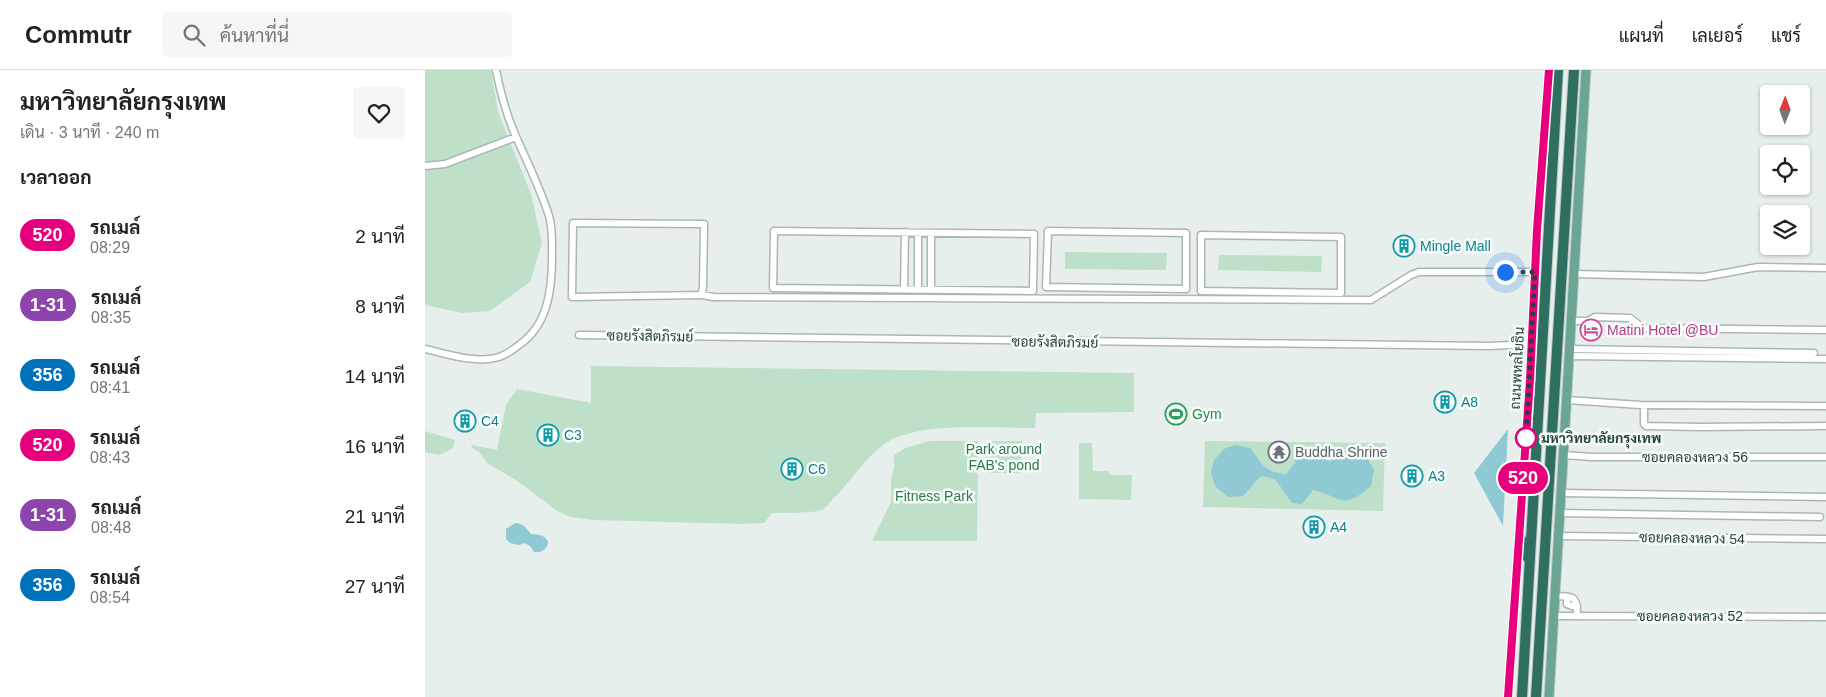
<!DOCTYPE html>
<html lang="th">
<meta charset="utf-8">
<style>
:root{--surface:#fff;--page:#f6f6f6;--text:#222;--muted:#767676;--line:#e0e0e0}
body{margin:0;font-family:Helvetica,Sarabun,sans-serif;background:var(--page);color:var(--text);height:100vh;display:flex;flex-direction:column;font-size:19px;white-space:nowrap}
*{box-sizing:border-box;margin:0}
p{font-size:16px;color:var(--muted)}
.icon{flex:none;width:28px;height:28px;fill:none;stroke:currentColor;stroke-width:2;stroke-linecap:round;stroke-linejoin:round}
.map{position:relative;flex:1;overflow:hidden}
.panel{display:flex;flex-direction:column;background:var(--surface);width:425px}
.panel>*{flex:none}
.badge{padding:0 10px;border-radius:16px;font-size:18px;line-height:32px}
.needle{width:32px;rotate:1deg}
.buttons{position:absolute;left:1335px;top:15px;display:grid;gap:10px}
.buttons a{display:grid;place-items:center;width:50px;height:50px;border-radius:5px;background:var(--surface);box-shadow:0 1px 4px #0004;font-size:25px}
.you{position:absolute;width:25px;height:25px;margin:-12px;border:4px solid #fff;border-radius:50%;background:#1a73e8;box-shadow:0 0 0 8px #1a73e833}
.map>.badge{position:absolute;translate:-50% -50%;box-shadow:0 0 0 2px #fff}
h2{padding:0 20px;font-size:19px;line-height:45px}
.round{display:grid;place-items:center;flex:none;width:52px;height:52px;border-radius:5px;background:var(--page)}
.head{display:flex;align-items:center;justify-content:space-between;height:85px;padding:0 20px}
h1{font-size:24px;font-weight:700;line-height:38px}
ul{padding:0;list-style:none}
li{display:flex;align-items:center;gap:15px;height:70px;padding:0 20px}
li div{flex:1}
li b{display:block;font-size:19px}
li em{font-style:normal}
li .badge{min-width:55px;font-weight:700;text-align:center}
header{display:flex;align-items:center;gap:30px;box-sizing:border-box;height:70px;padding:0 25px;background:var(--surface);border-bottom:1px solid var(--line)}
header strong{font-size:24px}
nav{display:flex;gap:28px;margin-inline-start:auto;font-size:18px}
.search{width:350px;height:45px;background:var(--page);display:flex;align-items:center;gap:12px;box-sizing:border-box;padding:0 18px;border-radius:5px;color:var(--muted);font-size:19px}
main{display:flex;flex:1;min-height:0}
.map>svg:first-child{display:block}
.green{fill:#bfe0c8}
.water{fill:#8ec9d4}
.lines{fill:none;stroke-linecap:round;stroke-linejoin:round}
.minor-casing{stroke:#a8b8b2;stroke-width:9}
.major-casing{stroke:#c2cac8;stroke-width:11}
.highway-casing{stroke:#c2cac8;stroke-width:12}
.minor{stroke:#fff;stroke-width:6}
.major{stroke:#6aa596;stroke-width:9}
.highway{stroke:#2f6f62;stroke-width:10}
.line-casing{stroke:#fff;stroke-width:11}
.line{stroke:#e6007e;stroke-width:8}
.walk{stroke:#24423a;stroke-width:5;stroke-dasharray:0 9}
.stop-dot{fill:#fff;stroke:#e6007e;stroke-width:2.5}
.labels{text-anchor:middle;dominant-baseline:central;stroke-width:5;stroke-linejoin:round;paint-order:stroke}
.culture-label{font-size:14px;fill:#0d838f;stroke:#f7fbf9;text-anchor:start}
.hotel-label{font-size:14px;fill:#b23c85;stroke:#f7fbf9;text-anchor:start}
.street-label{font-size:14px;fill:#24423a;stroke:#f7fbf9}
.leisure-label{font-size:14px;fill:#27864d;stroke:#f7fbf9;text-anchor:start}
.stop-label{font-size:14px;font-weight:bold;fill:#24423a;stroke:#f7fbf9;text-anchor:start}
.park-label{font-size:14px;fill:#2d7a4b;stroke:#f7fbf9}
.worship-label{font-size:14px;fill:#5b616d;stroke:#f7fbf9;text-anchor:start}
</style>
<header>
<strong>Commutr</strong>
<div class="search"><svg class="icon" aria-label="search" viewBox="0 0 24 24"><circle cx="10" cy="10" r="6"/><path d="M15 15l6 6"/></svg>ค้นหาที่นี่</div>
<nav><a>แผนที่</a><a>เลเยอร์</a><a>แชร์</a></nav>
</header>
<main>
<section class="panel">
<div class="head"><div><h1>มหาวิทยาลัยกรุงเทพ</h1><p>เดิน · 3 นาที · 240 m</p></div><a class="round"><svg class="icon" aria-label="heart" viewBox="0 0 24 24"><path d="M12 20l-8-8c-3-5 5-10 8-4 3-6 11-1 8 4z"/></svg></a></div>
<h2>เวลาออก</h2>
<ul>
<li><span class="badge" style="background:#e6007e;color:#fff">520</span><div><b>รถเมล์</b><p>08:29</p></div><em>2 นาที</em></li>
<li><span class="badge" style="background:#8e44ad;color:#fff">1-31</span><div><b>รถเมล์</b><p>08:35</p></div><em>8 นาที</em></li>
<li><span class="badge" style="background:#0072bc;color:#fff">356</span><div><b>รถเมล์</b><p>08:41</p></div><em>14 นาที</em></li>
<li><span class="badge" style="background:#e6007e;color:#fff">520</span><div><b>รถเมล์</b><p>08:43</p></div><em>16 นาที</em></li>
<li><span class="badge" style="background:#8e44ad;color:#fff">1-31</span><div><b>รถเมล์</b><p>08:48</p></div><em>21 นาที</em></li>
<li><span class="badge" style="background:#0072bc;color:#fff">356</span><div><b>รถเมล์</b><p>08:54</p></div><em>27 นาที</em></li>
</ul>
</section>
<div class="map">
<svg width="1401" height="627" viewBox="0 0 1401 627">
<rect width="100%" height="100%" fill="#e6efeb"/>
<path class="green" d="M0 0H66L73 42 106 124 117 173 105 212 65 241 37 243 0 235Z
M640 182 742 183 741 200 640 199Z
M794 185 897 186 896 202 793 200Z
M166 296 709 303V342L611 343 610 358C567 358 509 352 470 368 445 379 427 411 408 429 405 432 401 438 397 440 390 443 357 443 347 443L339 453 317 454 170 450 145 447 132 441 94 412 62 393 54 382 46 377 47 375 72 380 81 335 92 319 166 333Z
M0 361 30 370 28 378 14 385 0 382Z
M504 371H553L552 471H447L466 432V410L469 397V385L481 378Z
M562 371H597L596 403H562Z
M780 371 960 373 958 441 778 437Z
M654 373H667L668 401H684L685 405H707L706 430 654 429Z"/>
<path class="water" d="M1083 359 1078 456 1049 403Z
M810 375 825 378C838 394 838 402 861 404L870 393V385L876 378 886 381 904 391 916 387 923 381 940 384 949 400 946 416C916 441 920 428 888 420L877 434 867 433 850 409 836 406 818 426 803 427 790 416 786 402 789 390 799 379Z
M90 453C98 453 101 458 106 464 114 465 119 464 123 472 122 479 117 483 109 482L105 476 100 473 94 475 85 473 81 469V459Z"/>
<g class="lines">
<g class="minor-casing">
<path id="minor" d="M0 96 20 94 91 67
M349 161 609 164 608 221 348 218Z
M623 161 761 163V219L621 217Z
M776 165 916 167V223L776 221Z
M1149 204 1279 207 1333 197 1401 198
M479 220 480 162
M493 220V163
M506 220V163
M276 225 278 218 279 154 148 153 147 227 276 225H278L288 227 946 230 986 205 994 202H1110
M1146 251H1163L1170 247 1205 248 1218 258 1401 260
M154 265 1064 276 1107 274
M0 279C23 284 51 294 74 287 82 284 88 280 94 275 123 255 127 220 127 187 127 174 128 159 124 146 115 117 101 90 89 62 81 43 75 20 71 0
M1145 279 1389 283
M1144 286 1401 289
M1142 330 1215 335 1401 336
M1219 335V354L1221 356 1275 357 1401 356
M1139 385 1167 387H1401
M1136 423 1401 427
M1135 443 1395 447
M1134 466 1401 469
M1130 526C1146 527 1152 524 1152 543
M1142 527V534L1147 536H1152
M1129 546 1401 547"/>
</g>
<g class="major-casing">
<path id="major" d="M1083 627 1105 310 1112 160 1124 0
M1124 627 1161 0"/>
</g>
<g class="highway-casing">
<path id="highway" d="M1094 464 1103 488
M1097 627 1133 0
M1111 627 1149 0"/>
</g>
<use href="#minor" class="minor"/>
<use href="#major" class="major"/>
<use href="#highway" class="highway"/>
</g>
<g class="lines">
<g class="line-casing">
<path id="line" d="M1083 627 1105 310 1112 160 1124 0"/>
</g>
<use href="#line" class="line"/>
<path class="walk" d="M1080 202H1110L1101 368"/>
</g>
<defs>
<g id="building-ring" transform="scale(1.125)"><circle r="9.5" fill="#f7fbf9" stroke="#0f9aa8" stroke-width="1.5"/><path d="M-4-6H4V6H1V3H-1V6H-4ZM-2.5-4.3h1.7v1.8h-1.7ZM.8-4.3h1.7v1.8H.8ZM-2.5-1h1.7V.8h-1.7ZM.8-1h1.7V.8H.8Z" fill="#0f9aa8"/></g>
<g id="hotel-ring" transform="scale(1.125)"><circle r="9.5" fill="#f7fbf9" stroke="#d1479c" stroke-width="1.5"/><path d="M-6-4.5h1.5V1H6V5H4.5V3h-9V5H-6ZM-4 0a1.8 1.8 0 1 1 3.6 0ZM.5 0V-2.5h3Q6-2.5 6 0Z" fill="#d1479c"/></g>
<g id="stadium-ring" transform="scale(1.125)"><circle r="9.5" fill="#f7fbf9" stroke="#2e9e5b" stroke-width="1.5"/><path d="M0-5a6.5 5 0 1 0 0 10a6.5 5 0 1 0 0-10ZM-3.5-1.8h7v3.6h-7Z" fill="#2e9e5b"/></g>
<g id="temple-ring" transform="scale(1.125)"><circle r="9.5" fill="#f7fbf9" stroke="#6b7280" stroke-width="1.5"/><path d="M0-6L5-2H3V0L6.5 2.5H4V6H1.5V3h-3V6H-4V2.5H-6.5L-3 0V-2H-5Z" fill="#6b7280"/></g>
</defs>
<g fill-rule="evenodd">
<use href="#building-ring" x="979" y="176"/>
<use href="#hotel-ring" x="1166" y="260"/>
<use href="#building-ring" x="1020" y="332"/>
<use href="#stadium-ring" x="751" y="344"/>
<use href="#building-ring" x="40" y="351"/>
<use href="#building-ring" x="123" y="365"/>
<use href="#temple-ring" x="854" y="382"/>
<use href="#building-ring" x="367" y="399"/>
<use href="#building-ring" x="987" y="406"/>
<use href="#building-ring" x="889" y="457"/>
</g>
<circle class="stop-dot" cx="1101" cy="368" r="10"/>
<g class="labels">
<g class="culture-label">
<text x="995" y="176">Mingle Mall</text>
<text x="1036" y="332">A8</text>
<text x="56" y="351">C4</text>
<text x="139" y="365">C3</text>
<text x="383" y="399">C6</text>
<text x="1003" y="406">A3</text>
<text x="905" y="457">A4</text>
</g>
<g class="hotel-label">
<text x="1182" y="260">Matini Hotel @BU</text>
</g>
<g class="street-label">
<text transform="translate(225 266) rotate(1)">ซอยรังสิตภิรมย์</text>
<text transform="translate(630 272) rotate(1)">ซอยรังสิตภิรมย์</text>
<text transform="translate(1092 298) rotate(-87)">ถนนพหลโยธิน</text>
<text x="1270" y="387">ซอยคลองหลวง 56</text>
<text transform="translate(1267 468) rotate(1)">ซอยคลองหลวง 54</text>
<text x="1265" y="546">ซอยคลองหลวง 52</text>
</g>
<g class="leisure-label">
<text x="767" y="344">Gym</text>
</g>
<g class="stop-label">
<text x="1116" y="368">มหาวิทยาลัยกรุงเทพ</text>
</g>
<g class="park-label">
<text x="579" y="379">Park around<tspan x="579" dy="16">FAB's pond</tspan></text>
<text x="509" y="426">Fitness Park</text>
</g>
<g class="worship-label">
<text x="870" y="382">Buddha Shrine</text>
</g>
</g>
</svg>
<div class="buttons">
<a><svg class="needle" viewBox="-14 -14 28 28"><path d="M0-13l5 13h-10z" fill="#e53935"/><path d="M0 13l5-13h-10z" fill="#767676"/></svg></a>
<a><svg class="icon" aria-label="locate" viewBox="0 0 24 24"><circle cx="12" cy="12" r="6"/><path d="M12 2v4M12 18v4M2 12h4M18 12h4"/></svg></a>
<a><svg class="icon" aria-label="layers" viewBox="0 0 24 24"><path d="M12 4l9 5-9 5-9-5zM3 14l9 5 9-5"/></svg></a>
</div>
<div class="you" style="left:1080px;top:202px"></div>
<b class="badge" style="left:1098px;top:408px;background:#e6007e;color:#fff">520</b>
</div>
</main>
